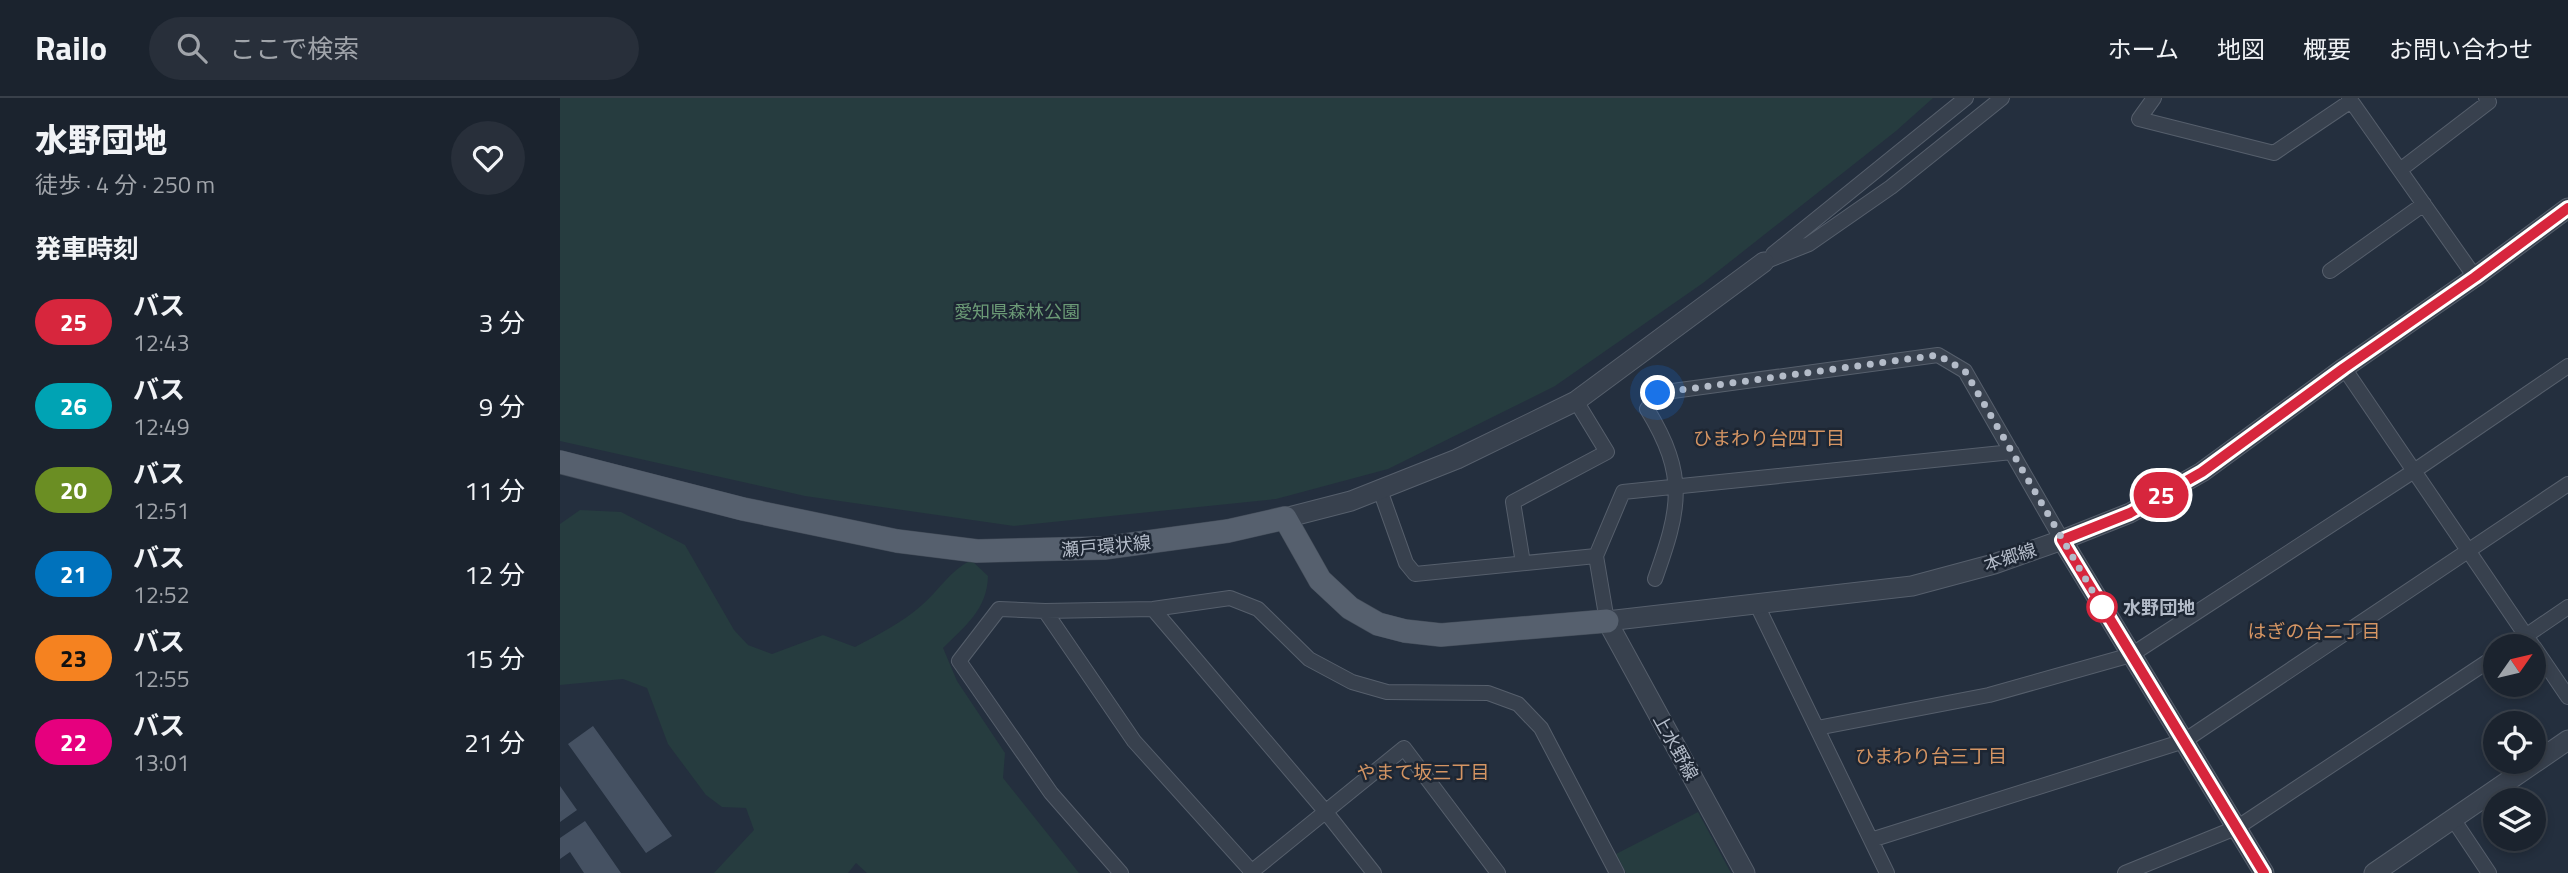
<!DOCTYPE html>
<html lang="ja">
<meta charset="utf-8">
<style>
:root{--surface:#1b232e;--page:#282f3a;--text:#f1f3f6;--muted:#a0a4aa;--line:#39404a}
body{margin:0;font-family:"Titillium Web","Noto Sans JP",sans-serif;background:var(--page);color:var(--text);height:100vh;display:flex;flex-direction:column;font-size:26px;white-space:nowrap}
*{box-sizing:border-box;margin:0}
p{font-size:23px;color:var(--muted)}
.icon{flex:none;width:38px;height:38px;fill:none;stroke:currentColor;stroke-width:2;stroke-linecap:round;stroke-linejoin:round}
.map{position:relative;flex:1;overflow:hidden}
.details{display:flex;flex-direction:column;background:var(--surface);width:560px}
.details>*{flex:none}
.badge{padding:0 14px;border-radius:23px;font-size:24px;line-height:46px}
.needle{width:46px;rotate:56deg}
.tools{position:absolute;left:1923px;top:536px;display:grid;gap:14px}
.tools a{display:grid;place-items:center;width:63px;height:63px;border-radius:50%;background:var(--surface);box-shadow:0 4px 10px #0003,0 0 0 2px var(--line);font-size:35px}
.you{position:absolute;width:35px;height:35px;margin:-18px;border:5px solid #fff;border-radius:50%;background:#1a73e8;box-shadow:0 0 0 10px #1a73e833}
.map>.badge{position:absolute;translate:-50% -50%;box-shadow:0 0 0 4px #fff}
h2{padding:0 35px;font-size:26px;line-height:63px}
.round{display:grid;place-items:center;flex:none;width:74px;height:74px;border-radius:37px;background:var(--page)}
.summary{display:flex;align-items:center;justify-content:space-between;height:119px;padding:0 35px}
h1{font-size:33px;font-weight:800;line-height:52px}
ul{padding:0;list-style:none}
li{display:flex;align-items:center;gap:21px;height:84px;padding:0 35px}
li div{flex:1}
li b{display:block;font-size:26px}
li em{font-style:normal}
li .badge{min-width:77px;font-weight:700;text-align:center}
header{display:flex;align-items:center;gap:42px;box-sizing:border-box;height:98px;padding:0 35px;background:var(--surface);border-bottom:2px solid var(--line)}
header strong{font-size:33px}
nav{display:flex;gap:38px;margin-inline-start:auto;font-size:24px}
.search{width:490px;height:63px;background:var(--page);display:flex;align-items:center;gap:18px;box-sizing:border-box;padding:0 24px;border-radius:38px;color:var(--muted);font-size:26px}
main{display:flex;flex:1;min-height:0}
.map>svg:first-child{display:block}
.green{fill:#263c3f}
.building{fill:#455162}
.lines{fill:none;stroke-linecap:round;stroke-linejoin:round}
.minor-casing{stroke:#565f6c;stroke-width:16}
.tertiary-casing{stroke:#565f6c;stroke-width:21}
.primary-casing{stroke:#414a57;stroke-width:24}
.minor{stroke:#38414e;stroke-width:14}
.tertiary{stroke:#38414e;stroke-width:19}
.primary{stroke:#56606e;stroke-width:23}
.line-casing{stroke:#fff;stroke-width:16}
.line{stroke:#d7263d;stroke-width:10}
.walk{stroke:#b4bcc9;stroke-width:7;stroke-dasharray:0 12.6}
.stop-dot{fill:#fff;stroke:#d7263d;stroke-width:3.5}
.labels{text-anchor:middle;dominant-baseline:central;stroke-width:5;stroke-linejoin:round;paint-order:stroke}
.park-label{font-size:18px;fill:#6b9a76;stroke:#1d2633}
.street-label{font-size:18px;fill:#b4bcc9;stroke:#1d2633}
.stop-label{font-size:18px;font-weight:bold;fill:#b4bcc9;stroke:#1d2633;text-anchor:start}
.neighbourhood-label{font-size:19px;fill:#d59563;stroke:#1d2633}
</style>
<header>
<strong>Railo</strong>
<div class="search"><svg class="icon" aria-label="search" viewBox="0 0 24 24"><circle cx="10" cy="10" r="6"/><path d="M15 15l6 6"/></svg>ここで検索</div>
<nav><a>ホーム</a><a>地図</a><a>概要</a><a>お問い合わせ</a></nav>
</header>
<main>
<section class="details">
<div class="summary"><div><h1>水野団地</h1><p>徒歩 · 4 分 · 250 m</p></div><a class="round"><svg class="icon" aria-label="heart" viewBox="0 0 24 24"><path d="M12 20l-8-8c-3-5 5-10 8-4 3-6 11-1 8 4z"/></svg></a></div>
<h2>発車時刻</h2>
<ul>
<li><span class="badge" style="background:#d7263d;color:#fff">25</span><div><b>バス</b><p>12:43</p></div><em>3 分</em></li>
<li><span class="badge" style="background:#00a3b4;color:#fff">26</span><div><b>バス</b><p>12:49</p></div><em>9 分</em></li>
<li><span class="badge" style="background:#6b8e23;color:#fff">20</span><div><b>バス</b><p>12:51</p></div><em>11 分</em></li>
<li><span class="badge" style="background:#0072bc;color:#fff">21</span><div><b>バス</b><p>12:52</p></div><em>12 分</em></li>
<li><span class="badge" style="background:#f58220;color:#111">23</span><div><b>バス</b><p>12:55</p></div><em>15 分</em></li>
<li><span class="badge" style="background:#e6007e;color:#fff">22</span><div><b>バス</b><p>13:01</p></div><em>21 分</em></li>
</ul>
</section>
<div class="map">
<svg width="2008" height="775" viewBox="0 0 2008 775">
<rect width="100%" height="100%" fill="#242f3e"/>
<path class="green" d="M0 0H1373L1336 33 1143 185 995 288 828 371 716 401 454 428 245 398 0 343Z
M20 412 61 414 125 447 174 532 188 547 212 556 263 537 295 549C317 537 342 525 362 507 379 492 390 473 411 462L428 478C427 512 405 528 383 550L397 583 445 655 443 680 519 775H307L296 765 288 775H154L194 732 186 710 162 709 146 697 108 646 87 590 63 581 0 587V426Z
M1138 714 1171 775H1066L1056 756Z"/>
<path class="building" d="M33 628 112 738 86 755 8 646Z
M0 688 17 712 0 724Z
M25 723 61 775H24L10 754 0 761V740Z"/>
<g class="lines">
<g class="minor-casing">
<path id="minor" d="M1594 0 1579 21 1714 55 1791 3
M1789 0 1915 179
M1840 72 1929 4 1926 0
M1213 156 1406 0
M1204 164 1249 146 1331 89 1442 0
M1770 173 1864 106
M1784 270 1973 548
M820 392 846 465 855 476 1036 458
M963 465 953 404 1047 354 1016 303
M1095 481C1120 411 1128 378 1087 311L1098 295 1378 257 1405 273 1502 442
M1196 505 1327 775
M593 511 765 713 814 775
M485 513 574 643 693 775
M1047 523 1036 458 1063 394 1452 354
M1951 548 2008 509
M1974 549 2008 599
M1257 630 1429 597 1571 557 1854 373 2008 268
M1893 721 1929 775
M1311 742 1624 643 2008 386
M561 775 491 695 399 563 439 511 485 513 593 511 670 500 698 511 749 561 792 584 827 594 928 595 958 606 981 630 1057 775
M690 775 844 650 938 775
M1565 775 1678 729 1936 558"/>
</g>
<g class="tertiary-casing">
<path id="tertiary" d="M725 420 791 403 897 361 1016 303 1204 164
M1502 442 1704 775
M1185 775 1047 523 1352 488 1434 466 1502 442 1570 415 1642 374 1784 270 1915 179 2008 110
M1814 775 2008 642"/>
</g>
<g class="primary-casing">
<path id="primary" d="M0 364 183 411 337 443 417 453 544 450 668 433 725 420 760 482 790 510 818 526 845 533 881 537 1047 523"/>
</g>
<use href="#minor" class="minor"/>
<use href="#tertiary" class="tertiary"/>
<use href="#primary" class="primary"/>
</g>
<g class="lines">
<g class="line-casing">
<path id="line" d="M1704 775 1502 442 1570 415 1642 374 1784 270 1915 179 2008 110"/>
</g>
<use href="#line" class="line"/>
<path class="walk" d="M1098 295 1378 257 1405 273 1547 518 1542 509"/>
</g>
<circle class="stop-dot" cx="1542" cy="509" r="14"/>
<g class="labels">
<g class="park-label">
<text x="457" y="213">愛知県森林公園</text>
</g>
<g class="street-label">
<text transform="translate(546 448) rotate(-5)">瀬戸環状線</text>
<text transform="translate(1450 459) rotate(-18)">本郷線</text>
<text transform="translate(1116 649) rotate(61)">上水野線</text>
</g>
<g class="stop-label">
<text x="1563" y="509">水野団地</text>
</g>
<g class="neighbourhood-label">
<text x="1209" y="339">ひまわり台四丁目</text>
<text x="1754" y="532">はぎの台二丁目</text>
<text x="1371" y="657">ひまわり台三丁目</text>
<text x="863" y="673">やまて坂三丁目</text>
</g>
</g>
</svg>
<div class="tools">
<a><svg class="needle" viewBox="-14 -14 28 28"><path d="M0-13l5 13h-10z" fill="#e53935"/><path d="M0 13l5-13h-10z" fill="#a0a4aa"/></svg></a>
<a><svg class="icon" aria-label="locate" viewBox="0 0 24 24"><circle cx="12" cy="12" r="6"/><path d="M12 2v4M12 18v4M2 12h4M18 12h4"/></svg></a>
<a><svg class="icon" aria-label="layers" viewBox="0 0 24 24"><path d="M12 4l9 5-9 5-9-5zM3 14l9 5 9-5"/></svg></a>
</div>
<div class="you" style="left:1098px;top:295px"></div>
<b class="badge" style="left:1601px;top:397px;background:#d7263d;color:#fff">25</b>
</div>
</main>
